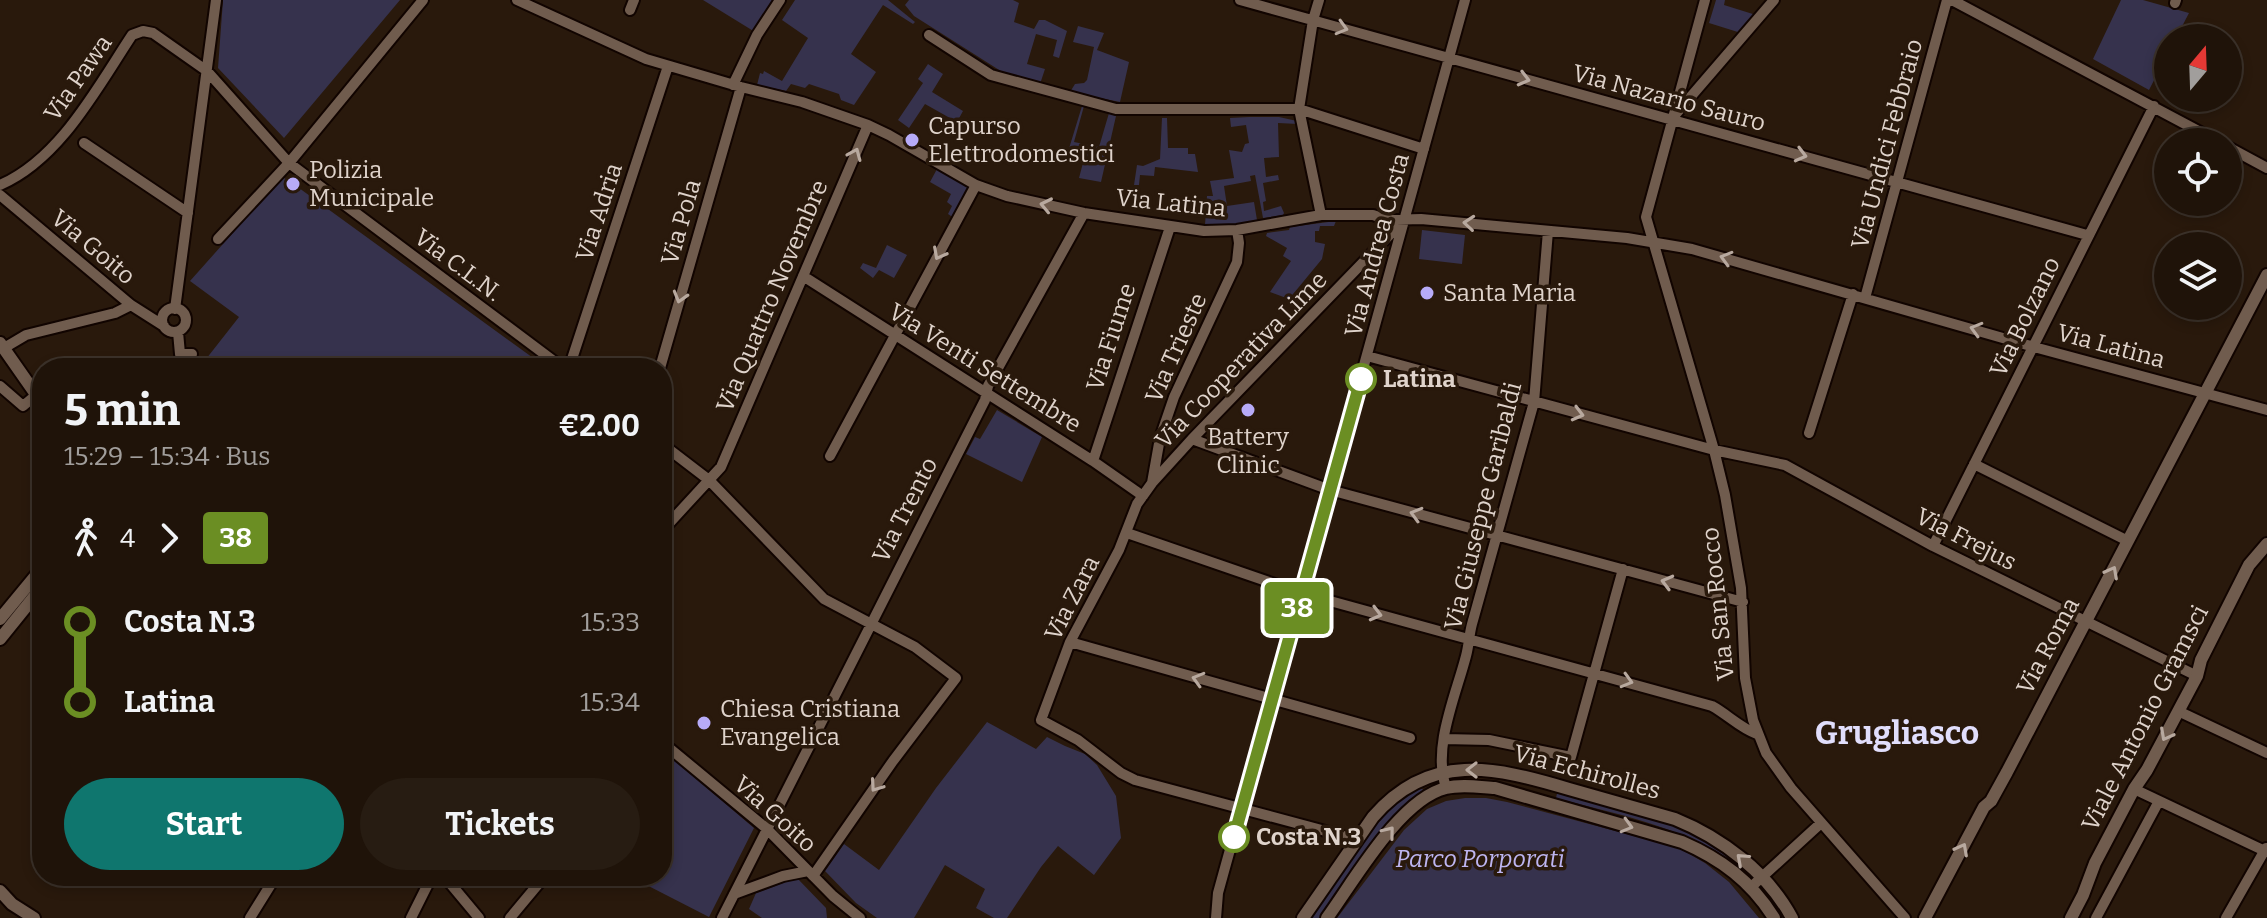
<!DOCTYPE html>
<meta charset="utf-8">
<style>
:root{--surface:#1f1309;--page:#271c12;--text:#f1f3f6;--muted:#a19e9c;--line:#3c322a;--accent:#0f766e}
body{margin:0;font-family:Bitter,serif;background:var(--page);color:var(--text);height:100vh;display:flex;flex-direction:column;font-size:30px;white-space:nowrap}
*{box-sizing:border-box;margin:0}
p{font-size:26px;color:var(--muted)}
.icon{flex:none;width:44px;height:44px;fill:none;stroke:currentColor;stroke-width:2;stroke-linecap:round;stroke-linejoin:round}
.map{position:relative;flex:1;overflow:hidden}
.side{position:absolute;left:32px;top:358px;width:640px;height:528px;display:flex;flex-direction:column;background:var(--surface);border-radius:32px;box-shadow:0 4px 12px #0003,0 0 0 2px var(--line)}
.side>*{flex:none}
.badge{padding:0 16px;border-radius:6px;font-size:28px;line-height:52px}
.needle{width:52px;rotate:19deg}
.fabs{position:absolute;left:2154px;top:24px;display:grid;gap:16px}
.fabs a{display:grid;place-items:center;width:88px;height:88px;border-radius:50%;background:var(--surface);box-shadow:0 4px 12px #0003,0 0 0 2px var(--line);font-size:40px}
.map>.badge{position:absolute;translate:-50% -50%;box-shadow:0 0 0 4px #fff}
.legs{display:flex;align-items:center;gap:12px;height:88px;padding:0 32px;font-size:26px}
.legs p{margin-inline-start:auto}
.overview{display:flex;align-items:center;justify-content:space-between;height:136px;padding:0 32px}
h1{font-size:44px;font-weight:700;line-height:60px}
.button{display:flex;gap:16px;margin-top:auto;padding:16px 32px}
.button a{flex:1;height:92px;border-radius:48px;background:var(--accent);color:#fff;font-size:32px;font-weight:700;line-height:92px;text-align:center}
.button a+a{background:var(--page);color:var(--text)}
ul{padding:0 32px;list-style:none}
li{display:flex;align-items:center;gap:28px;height:80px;font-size:30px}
li i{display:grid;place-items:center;width:12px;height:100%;margin:0 10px;background:currentColor}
li i::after{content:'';width:20px;height:20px;margin:-10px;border:6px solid;border-radius:50%;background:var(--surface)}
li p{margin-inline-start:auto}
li:first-child i{background:linear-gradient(#0000 50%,currentColor 0)}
li:last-child i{background:linear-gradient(currentColor 50%,#0000 0)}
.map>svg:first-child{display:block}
.green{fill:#36324d}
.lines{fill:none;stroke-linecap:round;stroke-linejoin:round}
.minor-casing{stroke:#110400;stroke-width:14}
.tertiary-casing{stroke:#110400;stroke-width:16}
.minor{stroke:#705c4e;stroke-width:10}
.tertiary{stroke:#705c4e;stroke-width:12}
.oneway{stroke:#b8a99f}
.line-1-casing{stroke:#fff;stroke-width:18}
.line-1{stroke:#6b8e23;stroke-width:12}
.poi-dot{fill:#b7abf8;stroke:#29190c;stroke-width:3}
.stop-1-dot{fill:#fff;stroke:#6b8e23;stroke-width:4}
.labels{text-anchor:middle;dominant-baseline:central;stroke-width:7;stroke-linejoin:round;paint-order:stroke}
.street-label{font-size:24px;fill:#dfd3cb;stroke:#29190c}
.poi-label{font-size:24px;fill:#dfd3cb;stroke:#29190c;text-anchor:start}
.stop-label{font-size:24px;font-weight:bold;fill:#dfd3cb;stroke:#29190c;text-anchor:start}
.park-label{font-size:24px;font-style:italic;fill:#bdb5f1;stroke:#29190c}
.district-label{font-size:32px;font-weight:bold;fill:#e1defc;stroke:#29190c}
</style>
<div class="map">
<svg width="2267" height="918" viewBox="0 0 2267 918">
<rect width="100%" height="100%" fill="#29190c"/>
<path class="green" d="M223 0H400L284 138 218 68Z
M703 0H775L755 32Z
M795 0H888L915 22 913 24 883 5 851 54 876 72 854 105 841 100 839 94 809 84 805 88 791 84 786 91 757 85 760 73 763 74 764 71 782 81 808 38 782 20Z
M909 0H1013L1019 3 1014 22 1034 29 1039 20H1045L1067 31 1059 58 1053 56 1057 40 1036 34 1027 64 1045 69 1040 84 1007 75 914 16 905 5Z
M1716 0H1725L1724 5 1756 15 1741 33 1709 23Z
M2121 0H2143L2189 13 2176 38H2168V53L2149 90 2093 59Z
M1078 26 1104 33 1097 50 1129 62 1120 102 1070 92 1075 84 1084 83 1087 80 1094 47 1073 42Z
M928 64 943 74 932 92 963 111 957 122 925 104 909 128 898 120 923 83 918 79Z
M1082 106H1084L1074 142 1099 147 1109 113 1116 116 1101 182 1079 178 1084 159 1067 155Z
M1249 117H1279L1297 121 1298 124 1278 123 1279 157 1264 158 1266 177 1278 175 1279 180 1263 183 1266 201 1263 202 1264 211 1281 206 1284 213 1283 215 1263 218 1255 175 1250 176 1251 181 1224 186 1227 206 1254 202 1257 220 1239 224 1205 225 1207 196H1213L1210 181 1234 178 1229 150 1242 152 1245 144 1249 143 1246 125 1231 127 1230 118Z
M1162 118H1167L1168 148H1188V154H1195L1198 172 1155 167 1154 176 1140 175 1139 185H1134L1137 165 1143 166 1160 159Z
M937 169 969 188V192L954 218 948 214 952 206 947 202 951 194 930 182Z
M284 178 288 180 547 368H199L239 317 190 281 280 180Z
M1336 221 1334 226H1320L1319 231H1315V242L1325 244 1322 259 1289 299 1270 292 1291 261 1283 256 1287 248 1266 236 1267 233 1289 230 1290 227Z
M1422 230 1465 235 1462 264 1419 259Z
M887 245 907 255 894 278 879 270 873 278 860 268 863 263 876 268Z
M997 410 1042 437 1022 482 966 454 975 437 980 439Z
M987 722 1036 749 1047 737 1065 746 1085 754 1097 765 1116 796 1121 838 1094 875 1058 846 1041 867 1007 918H994L976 908 985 889 945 865 914 918H877L856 903 825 871 844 844 879 870 936 788Z
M667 754 754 828 709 917 629 876H662V824L672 811 662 802V760Z
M1421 786 1425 794 1383 830 1321 918H1309C1340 876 1376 811 1421 786Z
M1558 789 1666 818 1739 858 1733 865C1683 825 1617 815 1556 798Z
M1465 798H1486L1507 802 1679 848 1705 863 1729 882 1759 918H1337L1404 830 1427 809 1446 801Z
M797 878 826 908 827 918H762L749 909 756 893Z"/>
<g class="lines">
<g class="minor-casing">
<path id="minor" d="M517 0 646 59 741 87 802 102 868 125 889 135 976 185 1007 196 1084 213 1204 231 1237 230 1321 215H1373L1388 220 1421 219 1627 238 1692 249 2034 347 2267 410
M1240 0 2087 235
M1319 0 1313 20 1299 109 1321 215
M1705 0 1646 217 1714 450 1725 495 1741 588 1745 678 1753 720 1766 753 1791 788 1905 918
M1952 0 2219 142
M2175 3 2176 0
M630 10 634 0
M929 35 991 75 1116 109H1299L1424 149
M733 85 757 35 780 0
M1675 115 1774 0
M84 143 188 213
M2228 147 2267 168
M0 185C60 159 97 88 132 35L143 31 153 33 207 71 289 163 563 368
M0 195 131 305 164 326
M218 239 289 163 423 0
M803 276 1093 461 1143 496
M1865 298 1947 0
M162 320a12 12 0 1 1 24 0a12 12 0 1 1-24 0Z
M175 309 216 0
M178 332 180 354H192
M4 348 26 335 115 313 131 305
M1367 356 1714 450 1785 465 1933 546 2197 676
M565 368 572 359 668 66
M660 368 741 87
M0 386 23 406 36 395
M1809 433 1853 294
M1192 439 1330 490 1743 602
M662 444 709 480 824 599 915 647 956 678 893 761 813 876
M830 456 976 185
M1093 461 1170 227
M1974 464 2128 541
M1152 483 1160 438 1174 397 1237 262 1239 243 1237 230
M662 531 721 467 868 125
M1127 533 1301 593 1712 706C1727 714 1740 728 1757 734
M1933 546 2154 106
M1070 642 1410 738
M2178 711 2267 753
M1444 739 1489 740 1571 757 1623 569
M662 742 767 829 833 896 860 918
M1446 787C1432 748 1456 695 1466 656 1469 645 1469 635 1472 624L1534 402 1548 231
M2134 789 2267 852
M1344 836 1135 780 1121 773 1078 740 1041 720 1070 642 1119 550 1137 504 1152 483 1192 439 1405 219
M444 876 479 918
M1750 888 1821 823
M734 894 783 876 808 871
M250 918 276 876
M411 918 432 876
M510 918 545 876
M722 918 985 400 988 386 1084 213
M1216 918 1218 893 1465 0
M2096 918 2159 801
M2226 918 2266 848"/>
</g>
<g class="tertiary-casing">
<path id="tertiary" d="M0 343 42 403
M0 619 42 568
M0 639 42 587
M0 891 12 904 34 918
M1303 918 1373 817C1430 751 1495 767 1569 789 1605 799 1640 809 1675 819 1722 838 1768 873 1792 918
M1327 918C1354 881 1400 799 1446 788 1461 784 1479 787 1495 788L1682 842C1721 859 1751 881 1774 918
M1925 918 1984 807 1991 801 2007 772 2267 275
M2071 918 2083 895 2095 863 2134 789 2147 770 2197 676 2201 660 2249 565 2267 544"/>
</g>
<use href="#minor" class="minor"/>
<use href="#tertiary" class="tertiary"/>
</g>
<defs><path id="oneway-chevron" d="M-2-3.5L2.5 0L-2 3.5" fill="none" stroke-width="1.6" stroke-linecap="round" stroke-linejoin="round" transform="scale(2)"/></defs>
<g class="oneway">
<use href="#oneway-chevron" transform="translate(1342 28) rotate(16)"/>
<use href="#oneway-chevron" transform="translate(1524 79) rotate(15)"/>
<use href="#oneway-chevron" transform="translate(855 154) rotate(-67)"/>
<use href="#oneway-chevron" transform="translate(1801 155) rotate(15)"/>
<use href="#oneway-chevron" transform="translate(1046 205) rotate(-168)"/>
<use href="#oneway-chevron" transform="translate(1469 223) rotate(-175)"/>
<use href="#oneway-chevron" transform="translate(939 254) rotate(118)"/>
<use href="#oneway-chevron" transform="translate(1726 258) rotate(-164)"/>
<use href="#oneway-chevron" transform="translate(680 297) rotate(106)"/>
<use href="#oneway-chevron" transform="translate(1976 329) rotate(-164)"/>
<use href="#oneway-chevron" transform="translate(1578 414) rotate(15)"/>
<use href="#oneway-chevron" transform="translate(1416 514) rotate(-164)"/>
<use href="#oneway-chevron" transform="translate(2112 572) rotate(-62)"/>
<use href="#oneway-chevron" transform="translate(1667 582) rotate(-165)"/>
<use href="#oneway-chevron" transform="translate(1376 614) rotate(15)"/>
<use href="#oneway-chevron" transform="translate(1198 679) rotate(-164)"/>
<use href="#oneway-chevron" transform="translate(1627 681) rotate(16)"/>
<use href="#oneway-chevron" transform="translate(2166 735) rotate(118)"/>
<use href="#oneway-chevron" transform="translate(1472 770) rotate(180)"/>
<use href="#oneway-chevron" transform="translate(876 786) rotate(125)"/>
<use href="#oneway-chevron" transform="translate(1627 826) rotate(16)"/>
<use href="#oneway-chevron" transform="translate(1389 832) rotate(-51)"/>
<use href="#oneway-chevron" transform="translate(1962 849) rotate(-62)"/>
<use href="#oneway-chevron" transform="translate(1742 859) rotate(-138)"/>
</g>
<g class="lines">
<g class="line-1-casing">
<path id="line-1" d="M1234 837 1361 379"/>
</g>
<use href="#line-1" class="line-1"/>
</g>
<g class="poi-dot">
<circle cx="912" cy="140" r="8"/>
<circle cx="293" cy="184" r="8"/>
<circle cx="1427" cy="293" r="8"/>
<circle cx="1248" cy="410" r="8"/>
<circle cx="704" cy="723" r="8"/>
</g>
<g class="stop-1-dot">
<circle cx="1361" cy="379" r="14"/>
<circle cx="1234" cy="837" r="14"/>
</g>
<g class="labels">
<g class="street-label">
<text transform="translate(78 78) rotate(-55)">Via Pawa</text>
<text transform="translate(1669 98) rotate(15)">Via Nazario Sauro</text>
<text transform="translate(1887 144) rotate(-75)">Via Undici Febbraio</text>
<text transform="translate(1171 203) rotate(6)">Via Latina</text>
<text transform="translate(599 212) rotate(-72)">Via Adria</text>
<text transform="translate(681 222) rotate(-74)">Via Pola</text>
<text transform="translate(1377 245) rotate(-75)">Via Andrea Costa</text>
<text transform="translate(93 247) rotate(40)">Via Goito</text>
<text transform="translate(458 265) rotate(37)">Via C.L.N.</text>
<text transform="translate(772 296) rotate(-67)">Via Quattro Novembre</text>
<text transform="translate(2025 317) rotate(-64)">Via Bolzano</text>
<text transform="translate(1111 337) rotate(-72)">Via Fiume</text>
<text transform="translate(2111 346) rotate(15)">Via Latina</text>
<text transform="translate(1176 348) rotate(-66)">Via Trieste</text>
<text transform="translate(1241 360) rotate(-46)">Via Cooperativa Lime</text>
<text transform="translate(985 368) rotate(32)">Via Venti Settembre</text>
<text transform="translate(1483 506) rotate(-76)">Via Giuseppe Garibaldi</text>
<text transform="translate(905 510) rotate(-63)">Via Trento</text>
<text transform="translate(1966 539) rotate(27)">Via Frejus</text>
<text transform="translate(1072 598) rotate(-63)">Via Zara</text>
<text transform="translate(1718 604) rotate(-96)">Via San Rocco</text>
<text transform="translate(2048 646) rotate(-62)">Via Roma</text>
<text transform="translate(2145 718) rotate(-63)">Viale Antonio Gramsci</text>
<text transform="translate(1587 772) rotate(15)">Via Echirolles</text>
<text transform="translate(775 814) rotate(42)">Via Goito</text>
</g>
<g class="poi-label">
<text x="928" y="126">Capurso<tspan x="928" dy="28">Elettrodomestici</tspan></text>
<text x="309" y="170">Polizia<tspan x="309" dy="28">Municipale</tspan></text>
<text x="1443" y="293">Santa Maria</text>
<text x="1248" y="437" text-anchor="middle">Battery<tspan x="1248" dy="28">Clinic</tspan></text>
<text x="720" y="709">Chiesa Cristiana<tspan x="720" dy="28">Evangelica</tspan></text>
</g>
<g class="stop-label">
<text x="1383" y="379">Latina</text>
<text x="1256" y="837">Costa N.3</text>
</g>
<g class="park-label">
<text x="1480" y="859">Parco Porporati</text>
</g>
<g class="district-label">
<text x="1897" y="733">Grugliasco</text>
</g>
</g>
</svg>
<div class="fabs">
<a><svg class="needle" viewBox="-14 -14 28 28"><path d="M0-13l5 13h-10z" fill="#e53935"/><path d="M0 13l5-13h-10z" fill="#a19e9c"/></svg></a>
<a><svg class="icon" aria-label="locate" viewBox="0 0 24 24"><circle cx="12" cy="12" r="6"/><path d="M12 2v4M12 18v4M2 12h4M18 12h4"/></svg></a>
<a><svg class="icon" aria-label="layers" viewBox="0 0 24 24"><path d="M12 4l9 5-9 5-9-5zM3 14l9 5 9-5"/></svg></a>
</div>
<b class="badge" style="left:1297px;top:608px;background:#6b8e23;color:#fff">38</b>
<section class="side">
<div class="overview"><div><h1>5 min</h1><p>15:29 – 15:34 · Bus</p></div><b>€2.00</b></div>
<div class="legs"><svg class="icon" aria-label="walk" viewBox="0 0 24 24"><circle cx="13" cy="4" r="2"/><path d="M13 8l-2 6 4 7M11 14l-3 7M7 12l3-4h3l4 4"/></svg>4<svg class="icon" aria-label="forward" viewBox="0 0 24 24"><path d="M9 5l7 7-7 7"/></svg><b class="badge" style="background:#6b8e23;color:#fff">38</b></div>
<ul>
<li><i style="color:#6b8e23"></i><b>Costa N.3</b><p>15:33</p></li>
<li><i style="color:#6b8e23"></i><b>Latina</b><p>15:34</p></li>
</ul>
<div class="button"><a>Start</a><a>Tickets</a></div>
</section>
</div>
